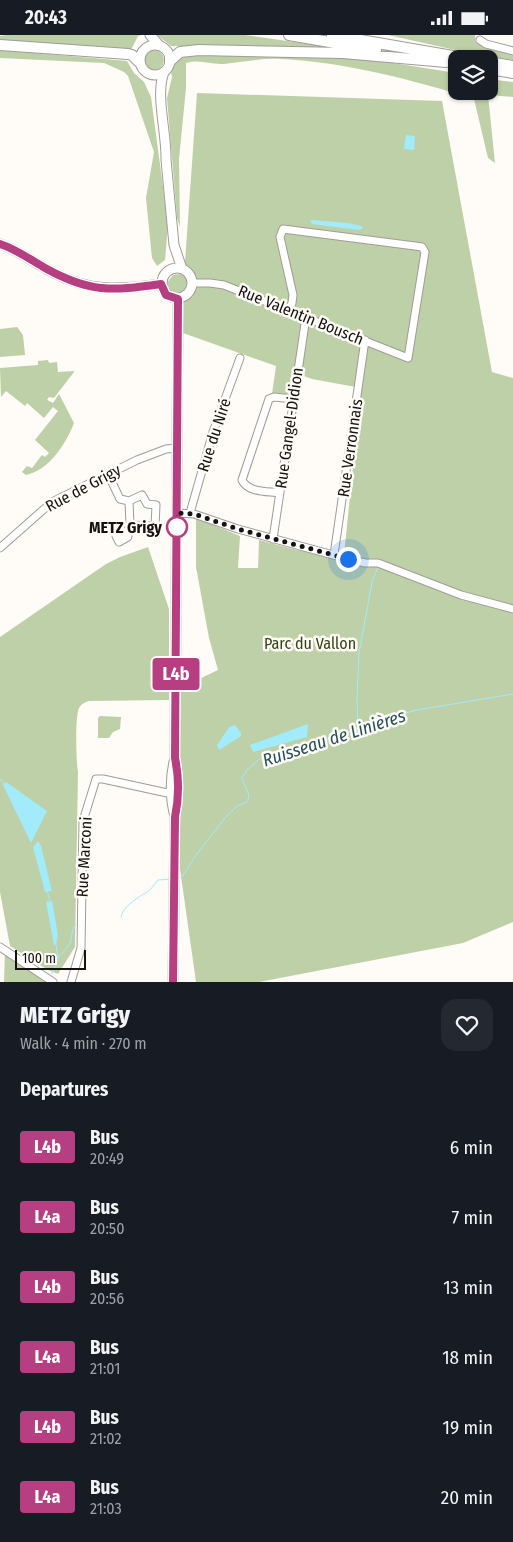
<!DOCTYPE html>
<meta charset="utf-8">
<style>
:root{--surface:#171b24;--page:#242831;--text:#f1f3f6;--muted:#9ea1a6}
body{margin:0;font-family:"Fira Sans Condensed",sans-serif;background:var(--page);color:var(--text);height:100vh;display:flex;flex-direction:column;font-size:19px;white-space:nowrap}
*{box-sizing:border-box;margin:0}
p{font-size:16px;color:var(--muted)}
.icon{flex:none;width:28px;height:28px;fill:none;stroke:currentColor;stroke-width:2;stroke-linecap:round;stroke-linejoin:round}
.map{position:relative;height:947px;overflow:hidden}
.side{display:flex;flex-direction:column;background:var(--surface);flex:1}
.side>*{flex:none}
.badge{padding:0 10px;border-radius:4px;font-size:18px;line-height:32px}
.buttons{position:absolute;left:448px;top:15px;display:grid;gap:10px}
.buttons a{display:grid;place-items:center;width:50px;height:50px;border-radius:10px;background:var(--surface);box-shadow:0 1px 4px #0004;font-size:25px}
.scale{position:absolute;left:15px;bottom:12px;width:71px;box-sizing:border-box;padding-left:5px;border:2px solid #151311;border-top:0;font-size:14px;line-height:18px;white-space:nowrap;color:#151311;-webkit-text-stroke:4px #fffbf7;paint-order:stroke}
.you{position:absolute;width:25px;height:25px;margin:-12px;border:4px solid #fff;border-radius:50%;background:#1a73e8;box-shadow:0 0 0 8px #1a73e833}
.map>.badge{position:absolute;translate:-50% -50%;box-shadow:0 0 0 2px #fff}
h2{padding:0 20px;font-size:19px;line-height:45px}
.round{display:grid;place-items:center;flex:none;width:52px;height:52px;border-radius:15px;background:var(--page)}
.head{display:flex;align-items:center;justify-content:space-between;height:85px;padding:0 20px}
h1{font-size:24px;font-weight:800;line-height:38px}
ul{padding:0;list-style:none}
li{display:flex;align-items:center;gap:15px;height:70px;padding:0 20px}
li div{flex:1}
li b{display:block;font-size:19px}
li em{font-style:normal}
li .badge{min-width:55px;font-weight:700;text-align:center}
.status{display:flex;justify-content:space-between;align-items:center;height:35px;padding:0 25px;background:var(--surface);direction:ltr}
.status svg{height:14px;fill:currentColor}
.map>svg:first-child{display:block}
.green{fill:#bed0a8}
.water{fill:#a1ebfa}
.lines{fill:none;stroke-linecap:round;stroke-linejoin:round}
.stream{stroke:#a1ebfa;stroke-width:1}
.minor-casing{stroke:#a29b96;stroke-width:9}
.major-casing{stroke:#a29b96;stroke-width:11}
.highway-casing{stroke:#a29b96;stroke-width:12}
.minor{stroke:#fff;stroke-width:7}
.major{stroke:#fff;stroke-width:9}
.highway{stroke:#fff;stroke-width:10}
.line-casing{stroke:#fff;stroke-width:11}
.line{stroke:#b63f82;stroke-width:8}
.walk{stroke:#151311;stroke-width:5;stroke-dasharray:0 9}
.stop-dot{fill:#fff;stroke:#b63f82;stroke-width:2.5}
.labels{text-anchor:middle;dominant-baseline:central;stroke-width:5;stroke-linejoin:round;paint-order:stroke}
.street-label{font-size:16px;fill:#151311;stroke:#fffbf7}
.stop-label{font-size:16px;font-weight:bold;fill:#151311;stroke:#fffbf7;text-anchor:end}
.park-label{font-size:16px;fill:#334515;stroke:#fffbf7}
.water-label{font-size:18px;font-style:italic;fill:#255058;stroke:#fffbf7}
</style>
<div class="status"><b>20:43</b><svg viewBox="0 0 49 12"><path d="M0 12V9h3v3zM5 12V6h3v6zM10 12V3h3v9zM15 12V0h3v12zM26 1h20v11H26zM47 4h2v5h-2z"/></svg></div>
<div class="map">
<svg width="513" height="947" viewBox="0 0 513 947">
<rect width="100%" height="100%" fill="#fffbf7"/>
<path class="green" d="M6 0H142L138 1 131 15 0 7V1Z
M157 0H245L329 12V15L247 11H171Z
M388 0H475L476 8 513 19V25L464 17Z
M0 15 127 26 134 38 144 47 151 62 168 190 165 225 157 231 152 223 146 163 154 117 128 41 124 37 104 28 0 23Z
M144 25a10 10 0 1 1 20 0a10 10 0 1 1-20 0Z
M180 20 301 21 368 24 456 38V56H489V44L513 47V62L488 60 495 128 488 123 474 64C414 45 344 27 281 24 262 23 242 27 224 29 210 30 201 24 186 28V53L179 124 180 192 177 183 167 63 172 42 171 37Z
M197 58 442 66 492 337 513 343V887L463 908 259 947H196L179 827 178 654 218 635 209 603 196 532V483L240 501 238 533H258L259 505 297 515 344 520 361 353 312 344 293 337 289 361 272 359 276 331 183 298 184 257 174 258 169 254 167 248 173 240 179 239 184 241Z
M17 292 23 300 25 320 0 322V294Z
M48 325 49 328 57 327 58 337 74 336V337L54 363 49 362 47 365 53 368 59 359 74 388C66 409 49 435 26 440L22 437 27 431 32 433 42 420 45 422 49 418 35 405 58 376 53 372 44 383 27 368 25 371 6 356 1 362 0 333 38 330V326Z
M148 512 169 574V665L89 666C85 667 81 669 79 673 75 681 76 727 78 737L75 912 58 939 48 935 10 911 0 857V602L106 529 120 522Z
M100 681 121 682 120 694 113 697 109 703H98V683Z
M5 916 50 947H4Z"/>
<path class="water" d="M406 100 415 101 414 115 404 114Z
M312 185 348 188 361 191 363 193 359 195 312 189 310 186Z
M308 689 307 702 253 717 250 710Z
M235 690 241 698V701L219 715 217 710 229 692Z
M6 747 47 776 31 808 3 750Z
M38 806 41 811 52 856 45 857 33 812Z
M52 866 58 900 56 910H54L46 867Z"/>
<g class="lines">
<path class="stream" d="M358 691 357 661 359 618 372 547 378 532
M0 744 4 749
M177 844 182 842 196 820 224 784 237 771 247 767C252 758 244 752 242 743L247 735 258 725 268 720 323 706 380 685 417 675 513 659
M47 855 50 866
M121 882C122 871 141 861 150 855 153 852 155 848 158 845L171 844
M58 923 70 909 73 894 76 889
M52 939 58 924 56 909"/>
<g class="minor-casing">
<path id="minor" d="M480 5 486 9 513 16
M192 248H210L224 250 408 323 425 217 422 212 415 211 283 194 280 202 293 260 292 268 289 275
M108 439 120 464 129 466 142 460 147 469 156 470 155 491 130 490 129 466
M280 458C268 456 248 458 242 445L269 364 274 362 293 364
M177 478 194 479 238 494 348 524 365 528H378L461 560 513 574
M190 478 213 397 240 323
M128 495V502L119 507 116 501 128 495 130 490
M273 504 306 282
M0 513 52 467 137 425 166 414 178 413
M334 520 365 305
M0 912 53 947
M71 947 81 913 83 786 96 744H103L172 759"/>
</g>
<g class="major-casing">
<path id="major" d="M150 0 160 11
M140 25a15 15 0 1 1 30 0a15 15 0 1 1-30 0Z
M164 37C155 60 167 99 166 125L174 210 182 234
M0 209C18 215 35 228 52 237 89 257 120 255 161 249
M162 248a15 15 0 1 1 30 0a15 15 0 1 1-30 0Z
M175 723 178 264
M173 947 175 781C179 763 179 742 175 723 170 741 170 764 175 781"/>
</g>
<g class="highway-casing">
<path id="highway" d="M289 0 376 15
M332 0 470 24
M0 10 128 19 132 20 139 27
M170 26 180 17 199 15 343 18 446 27
M489 27 513 31
M489 34 513 38"/>
</g>
<use href="#minor" class="minor"/>
<use href="#major" class="major"/>
<use href="#highway" class="highway"/>
</g>
<g class="lines">
<g class="line-casing">
<path id="line" d="M0 209C16 214 31 225 45 233 90 258 111 256 161 249L166 260 178 264 175 723C179 742 179 763 175 782L173 947"/>
</g>
<use href="#line" class="line"/>
<path class="walk" d="M177 492V478L194 479 238 494 348 524"/>
</g>
<circle class="stop-dot" cx="177" cy="492" r="10"/>
<g class="labels">
<g class="street-label">
<text transform="translate(301 280) rotate(22)">Rue Valentin Bousch</text>
<text transform="translate(289 393) rotate(-82)">Rue Gangel-Didion</text>
<text transform="translate(214 400) rotate(-72)">Rue du Niré</text>
<text transform="translate(350 413) rotate(-82)">Rue Verronnais</text>
<text transform="translate(83 453) rotate(-28)">Rue de Grigy</text>
<text transform="translate(84 822) rotate(-87)">Rue Marconi</text>
</g>
<g class="stop-label">
<text x="162" y="492">METZ Grigy</text>
</g>
<g class="park-label">
<text x="310" y="608">Parc du Vallon</text>
</g>
<g class="water-label">
<text transform="translate(334 703) rotate(-18)">Ruisseau de Linières</text>
</g>
</g>
</svg>
<div class="buttons">
<a><svg class="icon" aria-label="layers" viewBox="0 0 24 24"><path d="M12 4l9 5-9 5-9-5zM3 14l9 5 9-5"/></svg></a>
</div>
<div class="scale">100 m</div>
<div class="you" style="left:348px;top:524px"></div>
<b class="badge" style="left:176px;top:639px;background:#b63f82;color:#fff">L4b</b>
</div>
<section class="side">
<div class="head"><div><h1>METZ Grigy</h1><p>Walk · 4 min · 270 m</p></div><a class="round"><svg class="icon" aria-label="heart" viewBox="0 0 24 24"><path d="M12 20l-8-8c-3-5 5-10 8-4 3-6 11-1 8 4z"/></svg></a></div>
<h2>Departures</h2>
<ul>
<li><span class="badge" style="background:#b63f82;color:#fff">L4b</span><div><b>Bus</b><p>20:49</p></div><em>6 min</em></li>
<li><span class="badge" style="background:#b63f82;color:#fff">L4a</span><div><b>Bus</b><p>20:50</p></div><em>7 min</em></li>
<li><span class="badge" style="background:#b63f82;color:#fff">L4b</span><div><b>Bus</b><p>20:56</p></div><em>13 min</em></li>
<li><span class="badge" style="background:#b63f82;color:#fff">L4a</span><div><b>Bus</b><p>21:01</p></div><em>18 min</em></li>
<li><span class="badge" style="background:#b63f82;color:#fff">L4b</span><div><b>Bus</b><p>21:02</p></div><em>19 min</em></li>
<li><span class="badge" style="background:#b63f82;color:#fff">L4a</span><div><b>Bus</b><p>21:03</p></div><em>20 min</em></li>
</ul>
</section>
